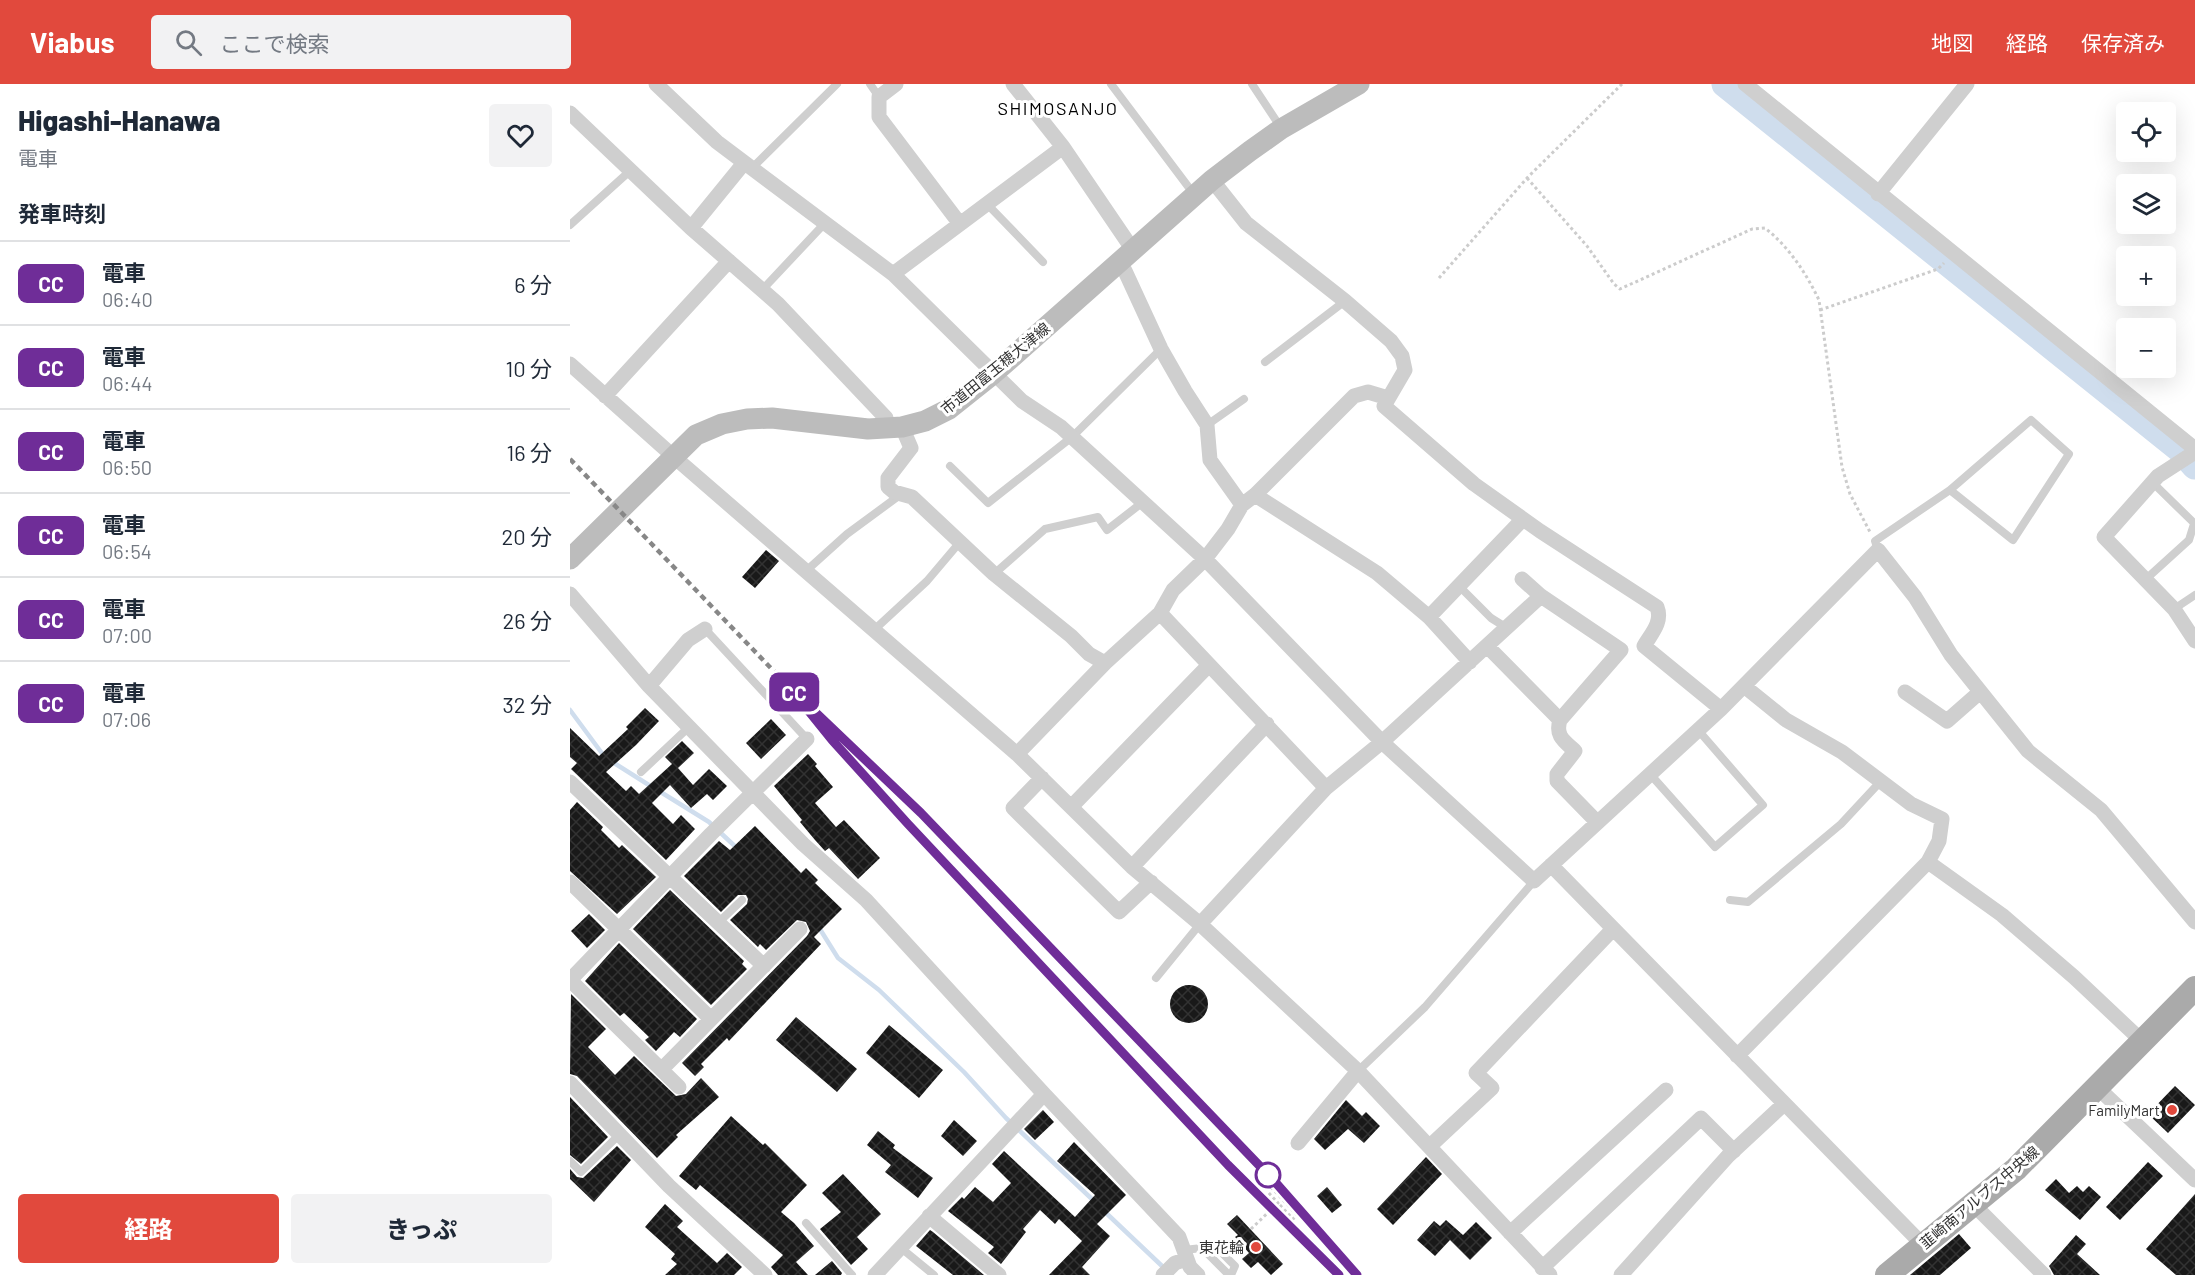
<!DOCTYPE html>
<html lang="ja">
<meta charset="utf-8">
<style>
:root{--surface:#fff;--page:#f2f2f3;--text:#1f2937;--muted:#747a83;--line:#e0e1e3;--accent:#e1493d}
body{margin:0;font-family:Barlow,"Noto Sans JP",sans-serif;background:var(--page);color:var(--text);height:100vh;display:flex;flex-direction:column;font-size:22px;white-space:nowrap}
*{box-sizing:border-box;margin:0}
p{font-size:20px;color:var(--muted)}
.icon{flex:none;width:33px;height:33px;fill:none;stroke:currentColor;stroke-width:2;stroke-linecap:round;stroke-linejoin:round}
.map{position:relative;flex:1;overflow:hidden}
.drawer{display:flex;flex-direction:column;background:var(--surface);width:570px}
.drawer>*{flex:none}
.badge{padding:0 12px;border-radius:9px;font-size:21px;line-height:39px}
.fabs{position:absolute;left:1546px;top:18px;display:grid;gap:12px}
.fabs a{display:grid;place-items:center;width:60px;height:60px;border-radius:6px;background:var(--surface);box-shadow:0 6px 24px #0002;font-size:30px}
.map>.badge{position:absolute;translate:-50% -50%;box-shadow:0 0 0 3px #fff}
h2{padding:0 18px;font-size:22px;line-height:54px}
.round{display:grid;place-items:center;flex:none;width:63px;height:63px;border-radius:6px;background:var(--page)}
.headline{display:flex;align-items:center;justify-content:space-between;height:102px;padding:0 18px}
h1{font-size:28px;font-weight:800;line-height:45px}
.action{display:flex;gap:12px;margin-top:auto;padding:12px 18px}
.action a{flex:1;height:69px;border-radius:6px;background:var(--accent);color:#fff;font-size:24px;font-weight:800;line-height:69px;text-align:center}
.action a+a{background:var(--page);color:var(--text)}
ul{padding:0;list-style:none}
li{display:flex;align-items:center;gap:18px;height:84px;padding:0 18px;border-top:2px solid var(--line)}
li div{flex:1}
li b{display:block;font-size:22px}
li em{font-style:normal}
li .badge{min-width:66px;font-weight:700;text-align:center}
header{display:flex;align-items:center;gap:36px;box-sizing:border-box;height:84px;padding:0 30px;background:var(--accent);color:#fff}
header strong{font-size:28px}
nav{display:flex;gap:33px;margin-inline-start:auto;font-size:21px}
.search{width:420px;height:54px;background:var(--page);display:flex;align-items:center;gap:15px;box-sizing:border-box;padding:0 21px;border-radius:6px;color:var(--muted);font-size:22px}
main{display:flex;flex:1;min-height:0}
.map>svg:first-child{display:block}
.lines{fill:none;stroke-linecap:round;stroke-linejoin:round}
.stream{stroke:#cfdded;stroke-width:4.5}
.river{stroke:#cfdded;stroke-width:27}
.building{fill:url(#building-cross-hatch)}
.path{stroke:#ccc;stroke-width:3;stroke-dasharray:3 3;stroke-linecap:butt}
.lane{stroke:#cfcfcf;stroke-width:8}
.street{stroke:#cfcfcf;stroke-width:15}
.secondary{stroke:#bcbcbc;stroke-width:21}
.primary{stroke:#aaa;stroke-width:24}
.rail{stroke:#878787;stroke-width:4.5;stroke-dasharray:6 4.5;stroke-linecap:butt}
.line-casing{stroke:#fff;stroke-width:14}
.line{stroke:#6f2d98;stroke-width:9}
.poi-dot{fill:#e1493d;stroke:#fff;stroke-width:2}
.stop-dot{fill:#fff;stroke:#6f2d98;stroke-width:3}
.labels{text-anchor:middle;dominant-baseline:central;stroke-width:6;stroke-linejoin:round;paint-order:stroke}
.street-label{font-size:15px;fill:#323232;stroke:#fff}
.poi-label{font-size:15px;fill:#323232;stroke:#fff;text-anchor:end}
.quarter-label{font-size:18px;letter-spacing:1.5px;fill:#000;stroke:#fff}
</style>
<header>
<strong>Viabus</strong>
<div class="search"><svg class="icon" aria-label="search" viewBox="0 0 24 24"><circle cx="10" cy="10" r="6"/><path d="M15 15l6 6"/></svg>ここで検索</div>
<nav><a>地図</a><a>経路</a><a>保存済み</a></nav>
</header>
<main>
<section class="drawer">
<div class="headline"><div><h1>Higashi-Hanawa</h1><p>電車</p></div><a class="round"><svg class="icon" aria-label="heart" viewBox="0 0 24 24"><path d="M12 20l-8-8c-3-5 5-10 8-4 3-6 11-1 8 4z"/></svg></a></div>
<h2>発車時刻</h2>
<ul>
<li><span class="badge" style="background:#6f2d98;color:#fff">CC</span><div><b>電車</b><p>06:40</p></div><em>6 分</em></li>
<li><span class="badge" style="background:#6f2d98;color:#fff">CC</span><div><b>電車</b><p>06:44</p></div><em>10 分</em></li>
<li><span class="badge" style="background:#6f2d98;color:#fff">CC</span><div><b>電車</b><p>06:50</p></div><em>16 分</em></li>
<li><span class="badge" style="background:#6f2d98;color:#fff">CC</span><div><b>電車</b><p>06:54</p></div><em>20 分</em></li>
<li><span class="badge" style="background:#6f2d98;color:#fff">CC</span><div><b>電車</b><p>07:00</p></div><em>26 分</em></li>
<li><span class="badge" style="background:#6f2d98;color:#fff">CC</span><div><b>電車</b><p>07:06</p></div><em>32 分</em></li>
</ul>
<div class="action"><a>経路</a><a>きっぷ</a></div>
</section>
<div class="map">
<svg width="1625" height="1191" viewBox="0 0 1625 1191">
<defs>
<pattern id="building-cross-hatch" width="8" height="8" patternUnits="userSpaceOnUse" patternTransform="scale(1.5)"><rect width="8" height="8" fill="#191919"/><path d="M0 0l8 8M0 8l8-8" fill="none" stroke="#323232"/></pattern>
</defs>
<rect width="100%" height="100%" fill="#fff"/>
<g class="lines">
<path class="stream" d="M0 626 34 672
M41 677 82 703
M89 707 139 738 169 766
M248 842 268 874 309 906 394 988 436 1034 524 1117
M534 1127 592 1182"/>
<path class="river" d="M1155 0 1611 366 1625 382"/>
</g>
<path class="building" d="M196 466 209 477 185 504 172 493Z
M75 624 89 637 66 661 36 688 56 707 61 702 69 710 102 680 95 673 112 657 124 669 108 684 123 701 139 685 157 702 143 716 137 710 121 724 100 701 82 719 103 740 111 731 125 745 96 776 1 685 7 679 0 673V644L29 672 58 645 56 643Z
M201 635 216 651 191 675 176 659Z
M238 670 247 680 245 682 263 703 245 719 266 743 274 736 310 774 288 795 259 764 255 767 245 756 230 738 232 736 204 702Z
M7 718 33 743 31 746 49 764 52 761 86 793 47 830 0 787V726Z
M185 742 231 789 236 784 248 796 245 799 272 825 244 853 251 860 159 957 157 954 131 980 134 983 125 992 112 979 237 852 240 847 236 838 227 836 196 866 190 860 188 863 160 836 177 820 178 815 176 811H168L151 828 114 792 149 757 160 766Z
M100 806 174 877 172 880 177 885 141 921 63 845Z
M19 830 35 846 17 864 1 847Z
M49 859 127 935 110 953 104 948 86 967 75 956 79 953 54 929 50 932 15 897Z
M600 920a19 19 0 1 1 38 0a19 19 0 1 1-38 0Z
M1 910 36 945 18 963 45 991 64 972 106 1012 116 1010 131 994 149 1013 106 1051 108 1053 87 1074 7 992 0 990Z
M226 933 287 985 267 1008 206 956Z
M319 941 373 986 349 1014 296 969Z
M1605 1002 1625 1021 1598 1049 1578 1030Z
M0 1013 38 1053 11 1080 0 1071Z
M776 1016 792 1032 796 1028 810 1042 794 1059 778 1045 755 1066 744 1055Z
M473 1026 484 1038 465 1056 454 1045Z
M161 1032 193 1061 195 1059 237 1101 211 1128 224 1139 244 1162 226 1178 238 1191H208L201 1183 213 1171 130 1101 126 1106 109 1092Z
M384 1036 407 1057 393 1072 371 1052Z
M308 1047 325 1061 323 1064 363 1094 348 1114 315 1088 321 1081 297 1061Z
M504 1058 556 1111 527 1140 540 1152 512 1183 520 1191H479L512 1157 489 1135 485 1140 470 1126 453 1145 456 1148 431 1180 418 1169 424 1163 378 1127 392 1113 394 1115 405 1103 423 1118 441 1099 422 1080 434 1067 505 1133 525 1111 487 1077Z
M47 1062 61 1076 24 1118 0 1095V1085L7 1093 13 1094Z
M856 1073 872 1090 823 1141 807 1125Z
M1578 1078 1593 1092 1550 1136 1536 1123Z
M273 1090 311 1130 287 1153 298 1165 281 1181 250 1145 271 1128 252 1109Z
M1486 1095 1499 1109 1507 1102 1513 1108 1519 1102 1531 1113 1510 1136 1475 1106Z
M757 1103 772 1121 762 1129 747 1112Z
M1625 1110V1191H1606L1576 1165Z
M95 1120 113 1137 107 1143 147 1179 157 1169 172 1183 164 1191H95L107 1180 101 1175 105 1170 75 1143Z
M667 1131 713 1180 701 1191 688 1178 681 1184 672 1175 679 1169 665 1153 668 1151 657 1140Z
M876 1136 893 1151 906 1138 922 1154 900 1176 880 1156 865 1172 847 1156 864 1137 870 1142Z
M360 1146 363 1148 414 1191H383L346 1162Z
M1389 1150 1401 1164 1370 1191H1340Z
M1506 1151 1516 1160 1507 1170 1530 1191H1484L1479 1182Z
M262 1177 272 1189 271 1191H245Z"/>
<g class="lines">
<path class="path" d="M957 94 1017 162 1044 200 1050 205 1182 145 1195 144C1219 163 1236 189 1249 216L1272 383 1280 410 1300 448
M869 194 957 94 1052 0
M1250 226 1368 185 1374 179
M701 1103 727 1131 723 1135 708 1119
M681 1145 708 1119 697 1107"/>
<path class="lane" d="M300 0 309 13
M541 0 623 109
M682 0 711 44
M182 84 267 0
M417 120 473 178
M0 141 61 86
M192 206 255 139
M695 278 775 217
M637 341 674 315
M380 382 418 419 502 353 591 265
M1582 398 1625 440
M1308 466 1305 457 1380 406 1461 336 1499 370 1443 456 1380 406
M236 487 277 450 330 411
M424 490 475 445 528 433 537 446 573 418
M1576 495 1619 456 1624 440
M889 502 921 534 937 544
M1604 525 1625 511
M135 545 237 655
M304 546 357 497 390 458
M71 688 119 643
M1080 690 1145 763 1193 721 1128 646
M1160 816 1178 818 1271 740 1311 697
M149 838 172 816
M586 894 630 840
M788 987 855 923 964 797
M0 1077 11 1088 49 1051
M236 1139 282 1191
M331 1164 364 1191
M632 1164H647L665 1182 661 1191
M614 1166 632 1164 659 1191"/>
<path class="street" d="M86 0 147 58 323 190 452 317 491 343 635 475 812 658 964 797 1151 625 1308 466 1345 513 1381 571 1458 667 1531 726 1625 838
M326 0 309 13V33L390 140
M443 0 493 63 563 166
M1175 0 1625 365
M0 29 121 144 208 220 316 334 318 345
M642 96 676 139 775 217 821 257 832 272 835 286 814 322 904 400 970 447 1087 523C1093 538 1081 550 1074 562L1151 625
M1308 110 1397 0
M121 144 174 79
M548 179 555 187 591 265 615 307 637 341 640 376 672 421
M323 190 493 63
M0 280 103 372 447 670 562 783 630 840 788 987 980 1191
M35 312 159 177
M332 343 341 364 318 394V403L324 408 342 413 424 490 501 552 519 570 535 579
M1625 368 1588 392 1534 453 1604 525 1625 557
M685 411 807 489 859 533 953 435
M952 495 971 512 1051 566 990 636
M0 510 79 602 233 760 296 816 474 1010 609 1153 620 1183 628 1191
M590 529 603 506 635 475 658 445 672 421 685 411 784 312 798 308 818 314
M859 533 900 578
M917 562 990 636C985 652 994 657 1005 667L987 690V697L1027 738
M79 602 118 556 135 545
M1335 608 1377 637 1410 608
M447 670 535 579 590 529 756 704
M472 694 443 724 549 828 581 798
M0 698 194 882
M502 722 639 581
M1358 778 1432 831 1504 893 1573 958
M981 781 1353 1161
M562 783 697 640
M0 798 141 935
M630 840 756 704 812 658 971 512
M0 896 141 750 237 655
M0 896 109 1003
M1167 972 1358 778 1369 757 1372 735 1341 720 1272 668 1216 636 1174 602
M92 985 230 845
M0 999 99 1102 195 1191
M1528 1004 1625 1096
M728 1059 788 987
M860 1062 922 1004 906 989 1043 845
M1403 1120 1474 1191
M359 1132 429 1191
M940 1149 1096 1006
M972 1184 1131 1034 1164 1067
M305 1191 474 1010
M593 1191 605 1179 617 1175
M1051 1191 1158 1072 1214 1020"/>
<path class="secondary" d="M0 475 126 351 152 340 177 335 202 334 298 345 332 343 355 337 379 325 423 290 642 96 680 67 711 45 789 0"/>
<path class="primary" d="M1317 1191 1446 1085 1625 904"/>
<path class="rail" d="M0 375 220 604 351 729 706 1099 787 1191
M258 650 337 740 642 1064 769 1191"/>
</g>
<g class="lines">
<g class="line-casing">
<path id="line" d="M769 1191 658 1081 338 740 262 656 220 604 351 729 706 1099 787 1191"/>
</g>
<use href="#line" class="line"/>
</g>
<g class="poi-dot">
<circle cx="1602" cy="1026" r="6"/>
<circle cx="686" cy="1163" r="6"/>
</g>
<circle class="stop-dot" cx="698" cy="1091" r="12"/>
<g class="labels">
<g class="street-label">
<text transform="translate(425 284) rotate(-39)">市道田富玉穂大津線</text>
<text transform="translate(1409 1113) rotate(-40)">韮崎南アルプス中央線</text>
</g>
<g class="poi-label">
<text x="1590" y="1026">FamilyMart</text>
<text x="674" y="1163">東花輪</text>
</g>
<g class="quarter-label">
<text x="488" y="24">SHIMOSANJO</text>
</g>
</g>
</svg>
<div class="fabs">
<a><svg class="icon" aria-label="locate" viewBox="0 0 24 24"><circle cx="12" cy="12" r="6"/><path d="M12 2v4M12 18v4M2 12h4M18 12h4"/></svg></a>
<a><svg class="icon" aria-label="layers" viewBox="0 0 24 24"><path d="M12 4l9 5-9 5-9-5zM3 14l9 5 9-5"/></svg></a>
<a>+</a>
<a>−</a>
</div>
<b class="badge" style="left:224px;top:608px;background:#6f2d98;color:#fff">CC</b>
</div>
</main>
